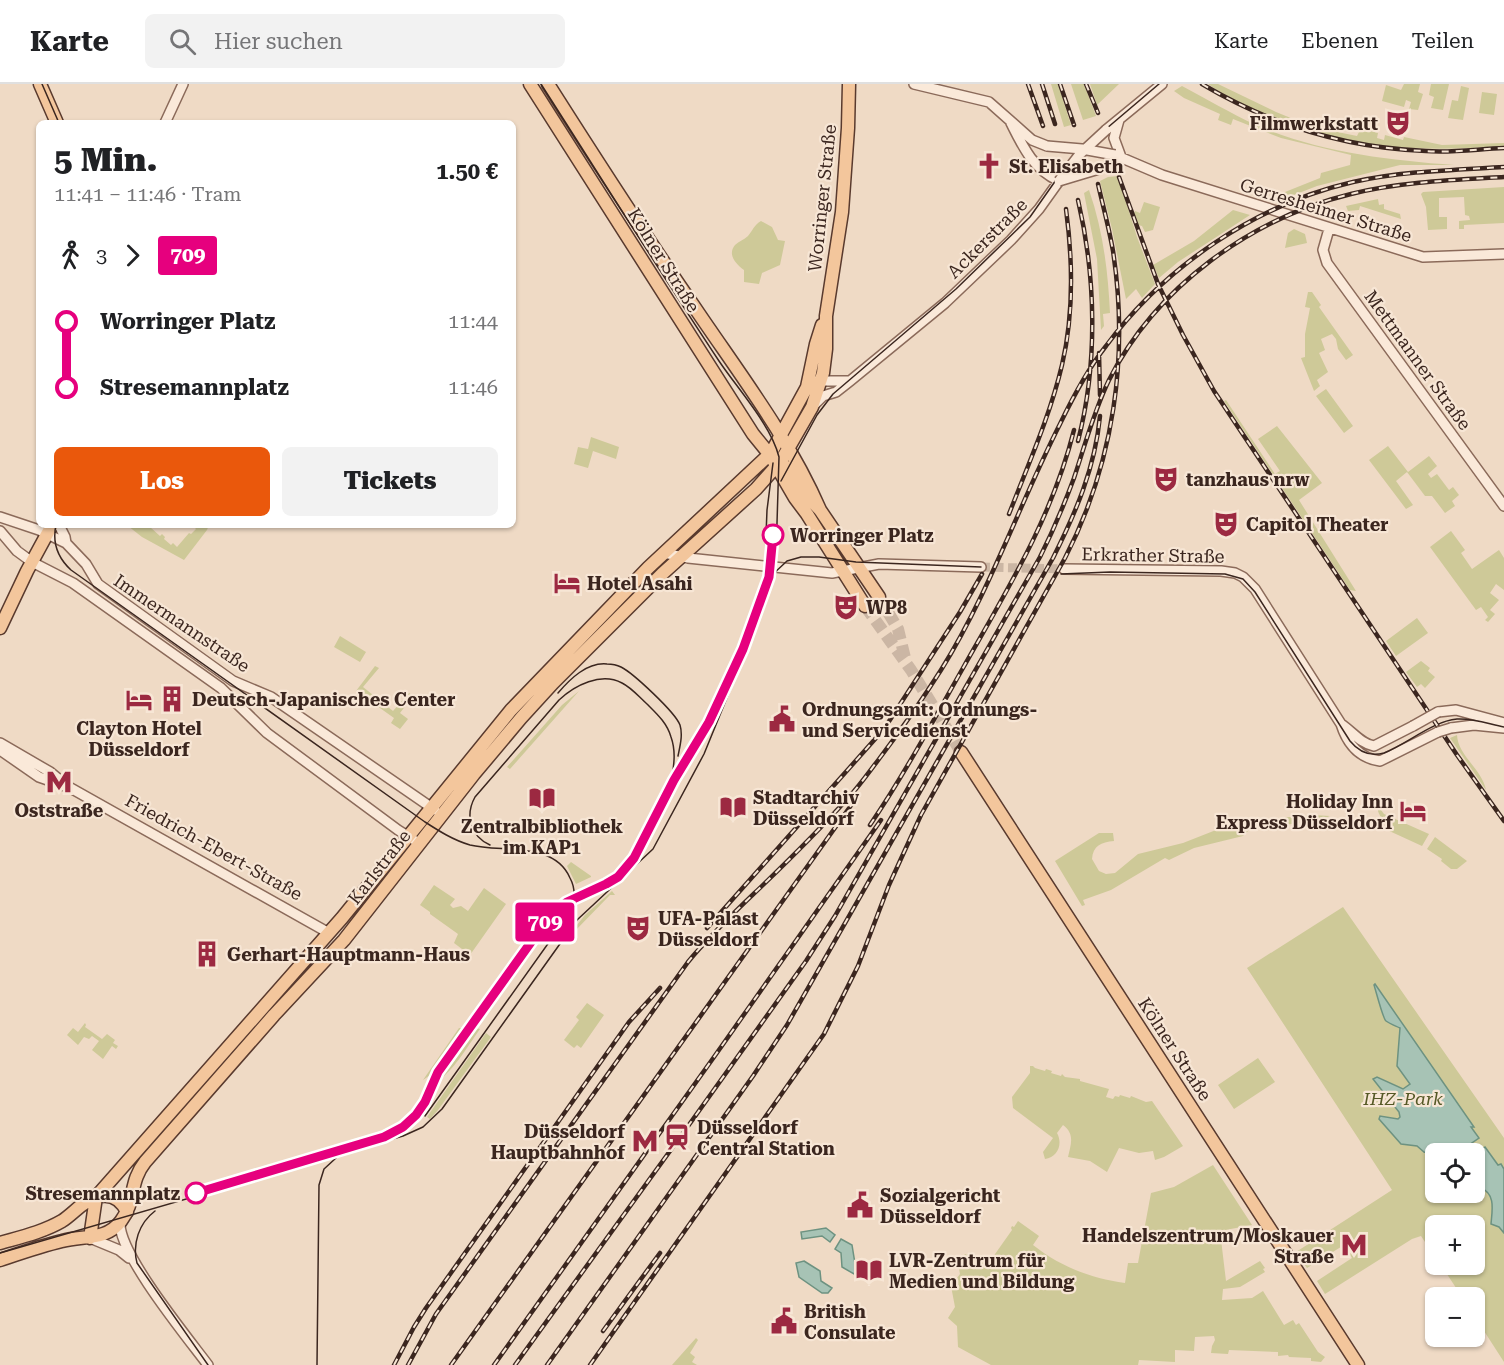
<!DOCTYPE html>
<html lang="de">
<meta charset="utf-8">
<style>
:root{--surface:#fff;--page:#f2f2f2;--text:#202124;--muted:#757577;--line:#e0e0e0;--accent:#ea580c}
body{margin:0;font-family:"Roboto Serif",serif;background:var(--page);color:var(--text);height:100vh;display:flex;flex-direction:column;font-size:22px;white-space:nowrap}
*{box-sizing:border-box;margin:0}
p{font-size:20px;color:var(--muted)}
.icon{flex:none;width:33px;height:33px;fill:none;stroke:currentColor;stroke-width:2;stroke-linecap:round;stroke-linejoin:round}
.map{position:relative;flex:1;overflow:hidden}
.panel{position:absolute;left:36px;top:36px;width:480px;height:408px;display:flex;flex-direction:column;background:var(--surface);border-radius:9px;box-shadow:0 2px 4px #0004}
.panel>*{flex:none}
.badge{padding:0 12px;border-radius:4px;font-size:21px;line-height:39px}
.controls{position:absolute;left:1425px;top:1059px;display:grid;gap:12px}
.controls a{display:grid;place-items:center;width:60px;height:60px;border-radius:9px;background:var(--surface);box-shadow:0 2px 4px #0004;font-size:30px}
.map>.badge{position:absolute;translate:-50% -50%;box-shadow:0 0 0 3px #fff}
.legs{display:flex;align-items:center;gap:9px;height:66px;padding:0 18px;font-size:20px}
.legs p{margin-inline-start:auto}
.head{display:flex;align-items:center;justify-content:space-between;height:102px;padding:0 18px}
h1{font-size:33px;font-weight:800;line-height:45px}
.action{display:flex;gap:12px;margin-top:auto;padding:12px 18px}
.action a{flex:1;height:69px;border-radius:9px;background:var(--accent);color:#fff;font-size:24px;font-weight:800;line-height:69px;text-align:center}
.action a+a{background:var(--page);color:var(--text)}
ul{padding:0 18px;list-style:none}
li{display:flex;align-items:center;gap:21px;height:66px;font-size:22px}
li i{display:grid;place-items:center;width:9px;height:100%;margin:0 8px;background:currentColor}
li i::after{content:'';width:15px;height:15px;margin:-8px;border:4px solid;border-radius:50%;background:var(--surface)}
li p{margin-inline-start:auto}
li:first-child i{background:linear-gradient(#0000 50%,currentColor 0)}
li:last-child i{background:linear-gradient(currentColor 50%,#0000 0)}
header{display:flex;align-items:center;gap:36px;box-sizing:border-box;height:84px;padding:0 30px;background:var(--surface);border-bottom:2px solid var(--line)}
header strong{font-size:28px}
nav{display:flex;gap:33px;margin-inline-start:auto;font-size:21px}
.search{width:420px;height:54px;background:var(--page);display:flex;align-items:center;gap:15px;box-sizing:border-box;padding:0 21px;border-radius:9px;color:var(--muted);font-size:22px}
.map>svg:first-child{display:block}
.green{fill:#cec998;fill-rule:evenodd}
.water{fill:#a7c3b5;stroke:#6d9281;stroke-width:1.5}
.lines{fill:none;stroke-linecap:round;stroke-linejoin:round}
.minor-tunnel{stroke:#cbb6a4;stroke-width:9;stroke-dasharray:9 4.5;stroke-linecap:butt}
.major-tunnel{stroke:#cbb6a4;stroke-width:12;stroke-dasharray:12 6;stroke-linecap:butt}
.minor-casing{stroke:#8b6a5a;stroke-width:12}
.major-casing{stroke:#593a2e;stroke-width:15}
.minor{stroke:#fae9d9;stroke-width:9}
.major{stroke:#f3c69c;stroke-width:12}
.tram{stroke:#3b261f;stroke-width:1.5}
.rail-casing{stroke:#3b261f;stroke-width:4.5}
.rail{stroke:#f7e6d5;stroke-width:2;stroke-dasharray:7;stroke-linecap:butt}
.minor-bridge-casing{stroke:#8b6a5a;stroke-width:12;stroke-linecap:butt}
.minor-bridge{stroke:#fae9d9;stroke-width:9}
.line-1-casing{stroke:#fff;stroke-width:14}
.line-1{stroke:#e6007e;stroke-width:9}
.stop-1-dot{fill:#fff;stroke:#e6007e;stroke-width:3}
.labels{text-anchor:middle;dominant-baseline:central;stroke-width:4.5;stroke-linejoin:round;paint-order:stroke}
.poi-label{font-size:18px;font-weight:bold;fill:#3b261f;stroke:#f7e6d5;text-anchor:start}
.street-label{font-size:18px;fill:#3b261f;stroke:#f7e6d5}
.stop-label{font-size:18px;font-weight:bold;fill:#3b261f;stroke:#f7e6d5;text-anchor:start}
.park-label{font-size:18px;font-style:italic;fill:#555825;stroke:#f7e6d5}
</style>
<header>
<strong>Karte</strong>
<div class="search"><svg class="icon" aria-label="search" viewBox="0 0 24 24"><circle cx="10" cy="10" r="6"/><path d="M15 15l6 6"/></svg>Hier suchen</div>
<nav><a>Karte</a><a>Ebenen</a><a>Teilen</a></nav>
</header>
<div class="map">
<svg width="1504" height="1281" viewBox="0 0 1504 1281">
<rect width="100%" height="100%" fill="#efdac5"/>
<path class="green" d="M1051 0H1058L1071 41 1064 43Z
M1071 0H1084L1096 32 1083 36Z
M1090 0H1119L1097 21Z
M1208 0H1218L1276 28 1313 43 1357 52 1361 44 1378 49 1377 54 1384 56 1385 51 1403 56 1404 53 1442 61 1504 59V62C1419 68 1348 66 1269 32 1247 23 1226 13 1208 0Z
M1404 0H1420L1418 8 1423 10 1418 26 1409 25 1411 18 1406 16 1404 23 1382 17 1386 1 1401 6Z
M1431 0H1449L1443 26 1431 24 1434 13 1429 11Z
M1182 2C1207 15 1230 29 1256 41 1318 68 1387 76 1454 81H1400L1317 102 1281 116 1279 115 1280 110 1320 94 1321 89 1350 81 1351 71 1281 54 1233 35 1231 41 1218 36 1220 30 1184 14 1174 7Z
M1461 2 1469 4 1463 36 1448 34 1452 16 1458 17Z
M1482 8 1497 10 1494 31 1479 29Z
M1118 92 1137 153 1155 200 1142 214 1136 205 1126 215 1112 145 1100 97 1108 93Z
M1504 103V139L1464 141V145H1459V137L1470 136 1469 132 1465 131 1464 113 1439 114V133H1447V145L1428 146 1426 123 1421 110 1423 108Z
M1089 106C1103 146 1108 187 1110 229L1103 230 1104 242 1101 246 1097 175 1084 109Z
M1378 115 1379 121 1384 120V125L1400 130 1401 135 1360 122 1359 126 1348 127 1346 122Z
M1144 118 1160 123 1153 146 1145 148 1142 142 1138 141 1134 129 1135 127 1140 129Z
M1233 126 1250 131 1178 178 1159 194 1153 181 1194 157Z
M761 137 772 143 778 156 785 157 780 181 762 189 759 200 744 198V186C736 180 727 171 735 161 739 157 744 156 748 152 753 146 754 141 761 137Z
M1294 145 1305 150 1307 159 1285 164 1288 149Z
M1308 208H1312L1321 221 1319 223 1353 271 1346 276 1338 265 1336 255 1332 250 1321 255 1325 266 1319 269 1328 288 1317 296 1320 302 1314 307 1301 274 1305 273V250L1310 224 1305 223Z
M1326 305 1353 342 1344 349 1316 312Z
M1226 316 1275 390 1280 387 1258 355 1277 342 1322 399 1299 416 1356 507 1350 506 1224 317Z
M591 353 619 363 616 375 593 367 588 384 574 380 578 363 588 365Z
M1388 362 1408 388 1429 372 1437 382 1428 390 1431 394 1437 390 1449 406 1453 403 1459 411 1452 417 1455 422 1445 429 1432 412H1425L1407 388 1396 397 1413 421 1406 425 1369 376Z
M129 441H151L150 443 160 452 162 450 165 453 164 455 171 461 173 459 177 463 189 449 191 450 196 445 194 443 196 441H209L207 446 184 476 142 453 128 442Z
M1451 447 1465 466 1461 469 1472 485 1499 466 1504 474V506L1496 500 1490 509 1499 516 1490 526 1495 530 1488 538 1485 536 1488 533 1481 523 1476 526 1430 463Z
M1417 534 1428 549 1396 572 1386 557Z
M340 552 366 568 360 578 334 563Z
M1421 577 1430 584 1428 587 1435 593 1425 604 1421 600 1417 603 1406 588Z
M375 582 379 584 363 603 393 627 409 609 413 612 400 629 408 635 400 645 391 639 394 634 356 607Z
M579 607 510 685 507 683 562 621Z
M1457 651C1458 672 1482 685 1486 706L1450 654Z
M1312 717 1333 718 1338 724 1314 722 1286 723 1285 718Z
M1378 722 1384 730 1429 750 1422 762 1385 745C1387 736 1376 732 1378 722Z
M1311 731 1330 732 1317 737 1250 745 1243 752 1194 764 1169 776 1165 774 1111 806 1083 816 1085 821 1082 822 1055 777 1099 749H1113L1114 757C1101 758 1093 762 1092 775L1099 787 1106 790 1115 789 1138 770 1183 759 1216 746 1267 735Z
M1435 753 1467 777 1457 785H1451L1441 777 1442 775 1427 765Z
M571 778 591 792V793L576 800 567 782Z
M434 801 455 815 450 821 453 824 461 822 468 827 484 804 506 820 470 871 454 859 458 850 430 830V828L420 821Z
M612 807 615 811H610L573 849 574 851 568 858 565 856 585 831Z
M1343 823 1504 1054V1278L1475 1233 1474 1214 1462 1213 1441 1181 1474 1180V1142H1436L1435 1173 1421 1152 1412 1155 1325 1210 1317 1197 1352 1174 1344 1161 1307 1184 1296 1168 1392 1106 1247 884ZM1436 1070H1474V1108H1436Z
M587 919 604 931 581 964 577 961 574 964 564 956 579 936 576 933Z
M85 939 86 941 85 943 102 955 107 950 115 956 113 959 118 962 116 965 112 962 103 975 92 966 99 957 92 952 89 955 84 953 78 961 67 951 73 944 78 948Z
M472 943 480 945C467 963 454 987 435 999Z
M459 944H467L436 987 423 996Z
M486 949 491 953 438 1026 430 1035 427 1033Z
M1258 974 1275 998 1234 1025 1218 1001Z
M1030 982H1033L1035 984 1045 987 1046 985 1052 987 1051 989 1061 992 1062 990 1065 993 1080 995V997L1109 1005 1106 1013 1113 1015 1115 1012 1119 1013 1120 1011 1130 1014 1131 1012 1146 1018 1152 1017 1183 1062 1164 1073 1155 1076 1153 1067 1139 1069 1119 1064 1107 1088 1090 1077 1068 1073C1071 1060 1075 1050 1063 1041L1057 1049C1063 1060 1058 1073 1045 1075L1043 1068 1053 1054 1013 1024 1012 1013 1030 989Z
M1213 1081 1252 1141 1220 1147 1226 1197 1260 1177 1265 1184 1263 1185 1265 1188 1240 1203 1223 1205 1222 1216 1252 1214 1263 1207 1284 1241 1293 1236 1296 1241 1299 1239 1318 1268 1325 1273 1321 1278 1311 1277V1274L1289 1273 1288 1271 1278 1272V1268L1229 1266 1228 1270 1211 1269 1212 1262 1215 1256 1214 1252 1195 1253 1194 1267 1175 1266V1278L1139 1276 1138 1281H991L958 1263 957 1242 948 1234 955 1223 951 1202 960 1190 958 1179 965 1170 967 1171 970 1168 988 1180 1012 1146 1011 1144 1012 1142 1014 1143 1018 1137 1039 1152 1033 1161C1061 1183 1090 1194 1125 1199L1128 1179H1138L1151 1109 1174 1103Z
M696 1254 698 1256 690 1269 695 1273 692 1278 697 1281H672Z"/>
<path class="water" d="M1375 900 1474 1043H1471L1479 1054 1457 1069 1436 1070 1435 1073 1433 1070 1424 1068 1417 1062 1401 1060 1379 1035 1380 1032 1398 1035 1400 1033 1399 1028 1373 995 1377 993 1403 1005 1410 1000 1397 982 1400 944C1396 942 1390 940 1386 937 1383 935 1376 907 1374 901Z
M1485 1063 1498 1081 1501 1080 1504 1085V1149L1499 1143 1491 1140C1492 1127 1496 1110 1481 1104L1474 1108 1475 1070Z
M826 1144 835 1151 830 1158 822 1152 802 1155 801 1148Z
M841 1155 852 1161 856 1186 854 1190 842 1183 841 1169 835 1165Z
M804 1177 820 1187 821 1197 832 1204 828 1209H822L799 1193 796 1179Z"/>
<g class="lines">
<path class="minor-tunnel" d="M981 483 1064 485"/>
<path class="major-tunnel" d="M879 513 898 545 905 574
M865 522 911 586 961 668"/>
<g class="minor-casing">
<path id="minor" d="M914 0 989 18 1032 56 1047 62
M1119 36 1114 54 1121 73
M165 39 183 0
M1106 46 1162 0
M1115 71 1162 91 1423 173 1504 170
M1329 145 1323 166 1327 179 1504 422
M817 297H850
M814 321 823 312 836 308 850 297 945 219 1011 156 1039 125 1059 97C1033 85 1023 63 1011 39
M0 433 39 446 66 459 86 480 98 500 233 597 271 613 435 726
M59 441 65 453 66 459
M0 447 17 467 32 478 73 499 221 604 267 649 398 746 414 756
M664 469 688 474 832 489 879 480 981 483
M1064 485 1221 487 1235 489 1243 493 1255 505 1341 640C1347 659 1358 674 1380 677L1438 648
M1438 628 1456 626 1504 639
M1341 640C1352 647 1361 660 1374 662L1413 642
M1451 644 1474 641 1504 644
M0 659 50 688 67 702 329 849
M0 666 39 693 65 702
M120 1139C119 1170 187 1253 208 1281
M90 1154 119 1166 129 1174"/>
</g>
<g class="major-casing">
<path id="major" d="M40 0 57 39
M530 0 753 350 770 371 795 414 807 430 865 522
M548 0C595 74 643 149 693 221 738 288 788 352 820 426
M776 374 791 388 807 412 820 426 879 513
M0 544 27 487 52 441
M961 668 1358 1281
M90 1154 96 1113 342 834 511 626 648 484 771 369 807 303 816 260 822 241
M0 1159C21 1153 43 1148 62 1137 73 1130 84 1116 97 1113 111 1109 121 1115 127 1128
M0 1176C21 1169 41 1162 62 1157 84 1151 106 1157 121 1137 136 1117 129 1098 145 1078L274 931 344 856 474 690 521 634 553 599 662 490 756 405 781 377 812 323 823 289 826 265V232L842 128 848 44 849 0"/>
</g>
<use href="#minor" class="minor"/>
<use href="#major" class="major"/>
<path class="tram" d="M42 0 59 39
M781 397 817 331 833 310 956 205 1030 133 1056 96 1080 67 1159 0
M56 441C52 459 58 474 71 486L425 738C439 747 453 756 470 761 502 769 554 757 570 794 577 807 574 821 567 833L425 1032
M768 480 766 451 767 426 773 379
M1061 490 1110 488 1225 490 1243 495 1255 508 1350 657C1359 668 1370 673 1384 669 1407 660 1433 637 1457 635 1473 634 1489 640 1504 643
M772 491 787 477 801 473H819L856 478 981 483
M558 609C570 595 587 578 607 580 612 580 617 581 621 583 633 589 675 628 680 641 683 651 680 662 678 672
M490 761C470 752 465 731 475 713L559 616C575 601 601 588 622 599 632 604 639 613 647 620 657 630 667 639 671 653 676 667 674 680 672 694
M404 1042 420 1026 438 988 549 833 566 817 610 798 629 782 674 696 714 627
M155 1127C139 1139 132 1160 137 1179L208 1281
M0 1169 403 1052 423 1043 442 1025 577 836 653 765 704 670 756 543 773 493 776 472 779 373C771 341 737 304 719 277 658 185 600 92 541 0
M317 1281 319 1101 324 1085 336 1074"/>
<g class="rail-casing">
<path id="rail" d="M1028 0 1043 42
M1042 0 1055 40
M1060 0 1074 41
M1086 0 1098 29
M1202 0C1271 41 1346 64 1426 67 1451 69 1478 65 1504 64
M1119 93 1158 200 1183 251 1214 307 1457 671 1504 737
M1078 116C1096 193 1098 280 1078 357
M1099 269 1100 311
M1009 430C1028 381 1050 332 1062 281 1074 230 1073 178 1066 125
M870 741C904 691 933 637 963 584 1007 506 1052 434 1074 346
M707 844 884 645 960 528 982 490
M603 1247 660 1169
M394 1281 414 1243 426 1224 629 938 660 904
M408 1281 436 1230 688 878C711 850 738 825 764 800 793 772 822 743 849 713 860 701 869 688 879 675 901 646 922 616 941 586 989 509 1019 421 1060 340 1073 313 1087 286 1106 262 1165 182 1257 120 1353 98 1403 87 1454 86 1504 83
M451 1281 852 720
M494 1281 714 973 881 736
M515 1281 691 1038 806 877 835 832 1040 473C1053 447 1064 421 1074 394 1085 361 1094 327 1109 296 1156 203 1251 134 1351 110 1400 98 1453 96 1504 93
M547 1281 753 992 787 941 1053 474C1076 428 1095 384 1100 332
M590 1281 824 950 858 882 889 801 921 731 1065 474C1114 379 1129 272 1113 167 1109 144 1103 122 1098 100"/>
</g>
<use href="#rail" class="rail"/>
<g class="minor-bridge-casing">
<path id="minor-bridge" d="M1047 62 1082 65 1115 71
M1104 83 1118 81
M1059 97 1080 70 1106 46
M1059 97 1099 85
M1413 642 1438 628
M1438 648 1451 644"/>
</g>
<use href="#minor-bridge" class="minor-bridge"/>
</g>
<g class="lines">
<g class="line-1-casing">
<path id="line-1" d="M196 1109 384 1053 403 1043 416 1031 425 1018 438 988 549 833 567 818 606 800 618 793 634 774 674 696 709 638 743 565 769 493 773 451"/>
</g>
<use href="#line-1" class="line-1"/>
</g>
<defs>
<g id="theatre-bare" transform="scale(2.07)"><path d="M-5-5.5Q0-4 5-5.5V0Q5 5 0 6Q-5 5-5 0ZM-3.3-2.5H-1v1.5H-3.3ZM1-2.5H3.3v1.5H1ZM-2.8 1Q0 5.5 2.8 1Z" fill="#9c2941" stroke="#f7e6d5" stroke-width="2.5" paint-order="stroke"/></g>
<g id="church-bare" transform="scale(2.07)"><path d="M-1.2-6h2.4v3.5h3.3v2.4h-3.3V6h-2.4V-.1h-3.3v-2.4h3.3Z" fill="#9c2941" stroke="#f7e6d5" stroke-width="2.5" paint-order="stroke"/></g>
<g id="hotel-bare" transform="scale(2.07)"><path d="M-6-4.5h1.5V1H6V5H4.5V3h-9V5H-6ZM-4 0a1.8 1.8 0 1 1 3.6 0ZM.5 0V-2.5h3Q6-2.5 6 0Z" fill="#9c2941" stroke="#f7e6d5" stroke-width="2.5" paint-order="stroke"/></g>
<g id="building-bare" transform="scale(2.07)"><path d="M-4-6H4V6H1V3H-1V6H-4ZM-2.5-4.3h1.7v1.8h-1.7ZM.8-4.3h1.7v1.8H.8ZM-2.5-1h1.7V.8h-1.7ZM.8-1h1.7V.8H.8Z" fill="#9c2941" stroke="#f7e6d5" stroke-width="2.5" paint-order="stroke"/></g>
<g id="civic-bare" transform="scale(2.07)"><path d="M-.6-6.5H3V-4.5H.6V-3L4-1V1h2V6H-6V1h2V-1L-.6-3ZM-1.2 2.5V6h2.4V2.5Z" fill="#9c2941" stroke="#f7e6d5" stroke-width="2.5" paint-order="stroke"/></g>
<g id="metro-bare" transform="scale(2.07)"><path d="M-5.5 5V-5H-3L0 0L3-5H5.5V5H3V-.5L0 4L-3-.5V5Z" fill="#9c2941" stroke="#f7e6d5" stroke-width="2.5" paint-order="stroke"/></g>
<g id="library-bare" transform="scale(2.07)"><path d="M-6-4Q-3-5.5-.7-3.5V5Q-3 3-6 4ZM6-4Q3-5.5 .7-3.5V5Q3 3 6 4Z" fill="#9c2941" stroke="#f7e6d5" stroke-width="2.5" paint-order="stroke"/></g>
<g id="station-bare" transform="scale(2.07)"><path d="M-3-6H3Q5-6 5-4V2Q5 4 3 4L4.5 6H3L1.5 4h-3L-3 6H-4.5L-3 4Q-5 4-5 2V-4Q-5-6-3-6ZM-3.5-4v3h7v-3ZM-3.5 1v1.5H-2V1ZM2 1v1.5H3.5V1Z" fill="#9c2941" stroke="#f7e6d5" stroke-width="2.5" paint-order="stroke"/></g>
</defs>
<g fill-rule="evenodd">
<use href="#theatre-bare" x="1398" y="39"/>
<use href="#church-bare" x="989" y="82"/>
<use href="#theatre-bare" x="1166" y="395"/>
<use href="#theatre-bare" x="1226" y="440"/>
<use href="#hotel-bare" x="567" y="499"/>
<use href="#theatre-bare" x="846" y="523"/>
<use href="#building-bare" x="172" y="615"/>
<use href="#hotel-bare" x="139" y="616"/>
<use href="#civic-bare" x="782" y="635"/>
<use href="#metro-bare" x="59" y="698"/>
<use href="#library-bare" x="542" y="714"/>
<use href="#library-bare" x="733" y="723"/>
<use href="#hotel-bare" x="1413" y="727"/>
<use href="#theatre-bare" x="638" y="844"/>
<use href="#building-bare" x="207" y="870"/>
<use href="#station-bare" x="677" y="1053"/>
<use href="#metro-bare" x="645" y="1057"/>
<use href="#civic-bare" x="860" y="1121"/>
<use href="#metro-bare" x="1354" y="1161"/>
<use href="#library-bare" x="869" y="1186"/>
<use href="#civic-bare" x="784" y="1237"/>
</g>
<g class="stop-1-dot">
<circle cx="773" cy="451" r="10"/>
<circle cx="196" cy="1109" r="10"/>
</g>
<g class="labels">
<g class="poi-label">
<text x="1378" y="39" text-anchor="end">Filmwerkstatt</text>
<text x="1009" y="82">St. Elisabeth</text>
<text x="1186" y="395">tanzhaus nrw</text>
<text x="1246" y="440">Capitol Theater</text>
<text x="587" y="499">Hotel Asahi</text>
<text x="866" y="523">WP8</text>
<text x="192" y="615">Deutsch-Japanisches Center</text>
<text x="802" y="625">Ordnungsamt: Ordnungs-<tspan x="802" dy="21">und Servicedienst</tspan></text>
<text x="139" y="644" text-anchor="middle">Clayton Hotel<tspan x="139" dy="21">Düsseldorf</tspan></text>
<text x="753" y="713">Stadtarchiv<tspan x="753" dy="21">Düsseldorf</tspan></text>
<text x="1393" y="717" text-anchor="end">Holiday Inn<tspan x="1393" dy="21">Express Düsseldorf</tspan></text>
<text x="59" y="726" text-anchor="middle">Oststraße</text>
<text x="542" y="742" text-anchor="middle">Zentralbibliothek<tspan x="542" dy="21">im KAP1</tspan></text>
<text x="658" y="834">UFA-Palast<tspan x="658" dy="21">Düsseldorf</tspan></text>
<text x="227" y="870">Gerhart-Hauptmann-Haus</text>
<text x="697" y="1043">Düsseldorf<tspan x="697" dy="21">Central Station</tspan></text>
<text x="625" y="1047" text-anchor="end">Düsseldorf<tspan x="625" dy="21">Hauptbahnhof</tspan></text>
<text x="880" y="1111">Sozialgericht<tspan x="880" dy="21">Düsseldorf</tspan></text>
<text x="1334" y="1151" text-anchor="end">Handelszentrum/Moskauer<tspan x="1334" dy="21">Straße</tspan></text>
<text x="889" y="1176">LVR-Zentrum für<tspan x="889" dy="21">Medien und Bildung</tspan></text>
<text x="804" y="1227">British<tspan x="804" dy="21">Consulate</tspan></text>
</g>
<g class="street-label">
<text transform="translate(822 114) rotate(-84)">Worringer Straße</text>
<text transform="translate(1326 126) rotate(17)">Gerresheimer Straße</text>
<text transform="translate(987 154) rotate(-45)">Ackerstraße</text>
<text transform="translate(664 176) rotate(58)">Kölner Straße</text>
<text transform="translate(1418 276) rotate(54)">Mettmanner Straße</text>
<text transform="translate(1153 471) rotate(1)">Erkrather Straße</text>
<text transform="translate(182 539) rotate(34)">Immermannstraße</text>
<text transform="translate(214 763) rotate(29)">Friedrich-Ebert-Straße</text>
<text transform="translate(379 783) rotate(-52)">Karlstraße</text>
<text transform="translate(1175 965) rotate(57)">Kölner Straße</text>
</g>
<g class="stop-label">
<text x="790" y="451">Worringer Platz</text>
<text x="180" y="1109" text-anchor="end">Stresemannplatz</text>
</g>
<g class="park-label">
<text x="1403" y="1014">IHZ-Park</text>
</g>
</g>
</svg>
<div class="controls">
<a><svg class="icon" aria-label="locate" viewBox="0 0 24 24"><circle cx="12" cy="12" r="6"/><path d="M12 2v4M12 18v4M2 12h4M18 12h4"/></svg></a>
<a>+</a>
<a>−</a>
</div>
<b class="badge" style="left:545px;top:838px;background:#e6007e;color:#fff">709</b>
<section class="panel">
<div class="head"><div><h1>5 Min.</h1><p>11:41 – 11:46 · Tram</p></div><b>1.50 €</b></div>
<div class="legs"><svg class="icon" aria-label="walk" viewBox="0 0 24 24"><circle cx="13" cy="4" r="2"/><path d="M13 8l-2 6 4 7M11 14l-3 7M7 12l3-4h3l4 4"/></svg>3<svg class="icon" aria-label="forward" viewBox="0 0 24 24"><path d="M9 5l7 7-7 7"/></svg><b class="badge" style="background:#e6007e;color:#fff">709</b></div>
<ul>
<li><i style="color:#e6007e"></i><b>Worringer Platz</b><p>11:44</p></li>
<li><i style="color:#e6007e"></i><b>Stresemannplatz</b><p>11:46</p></li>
</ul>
<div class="action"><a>Los</a><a>Tickets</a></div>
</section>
</div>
